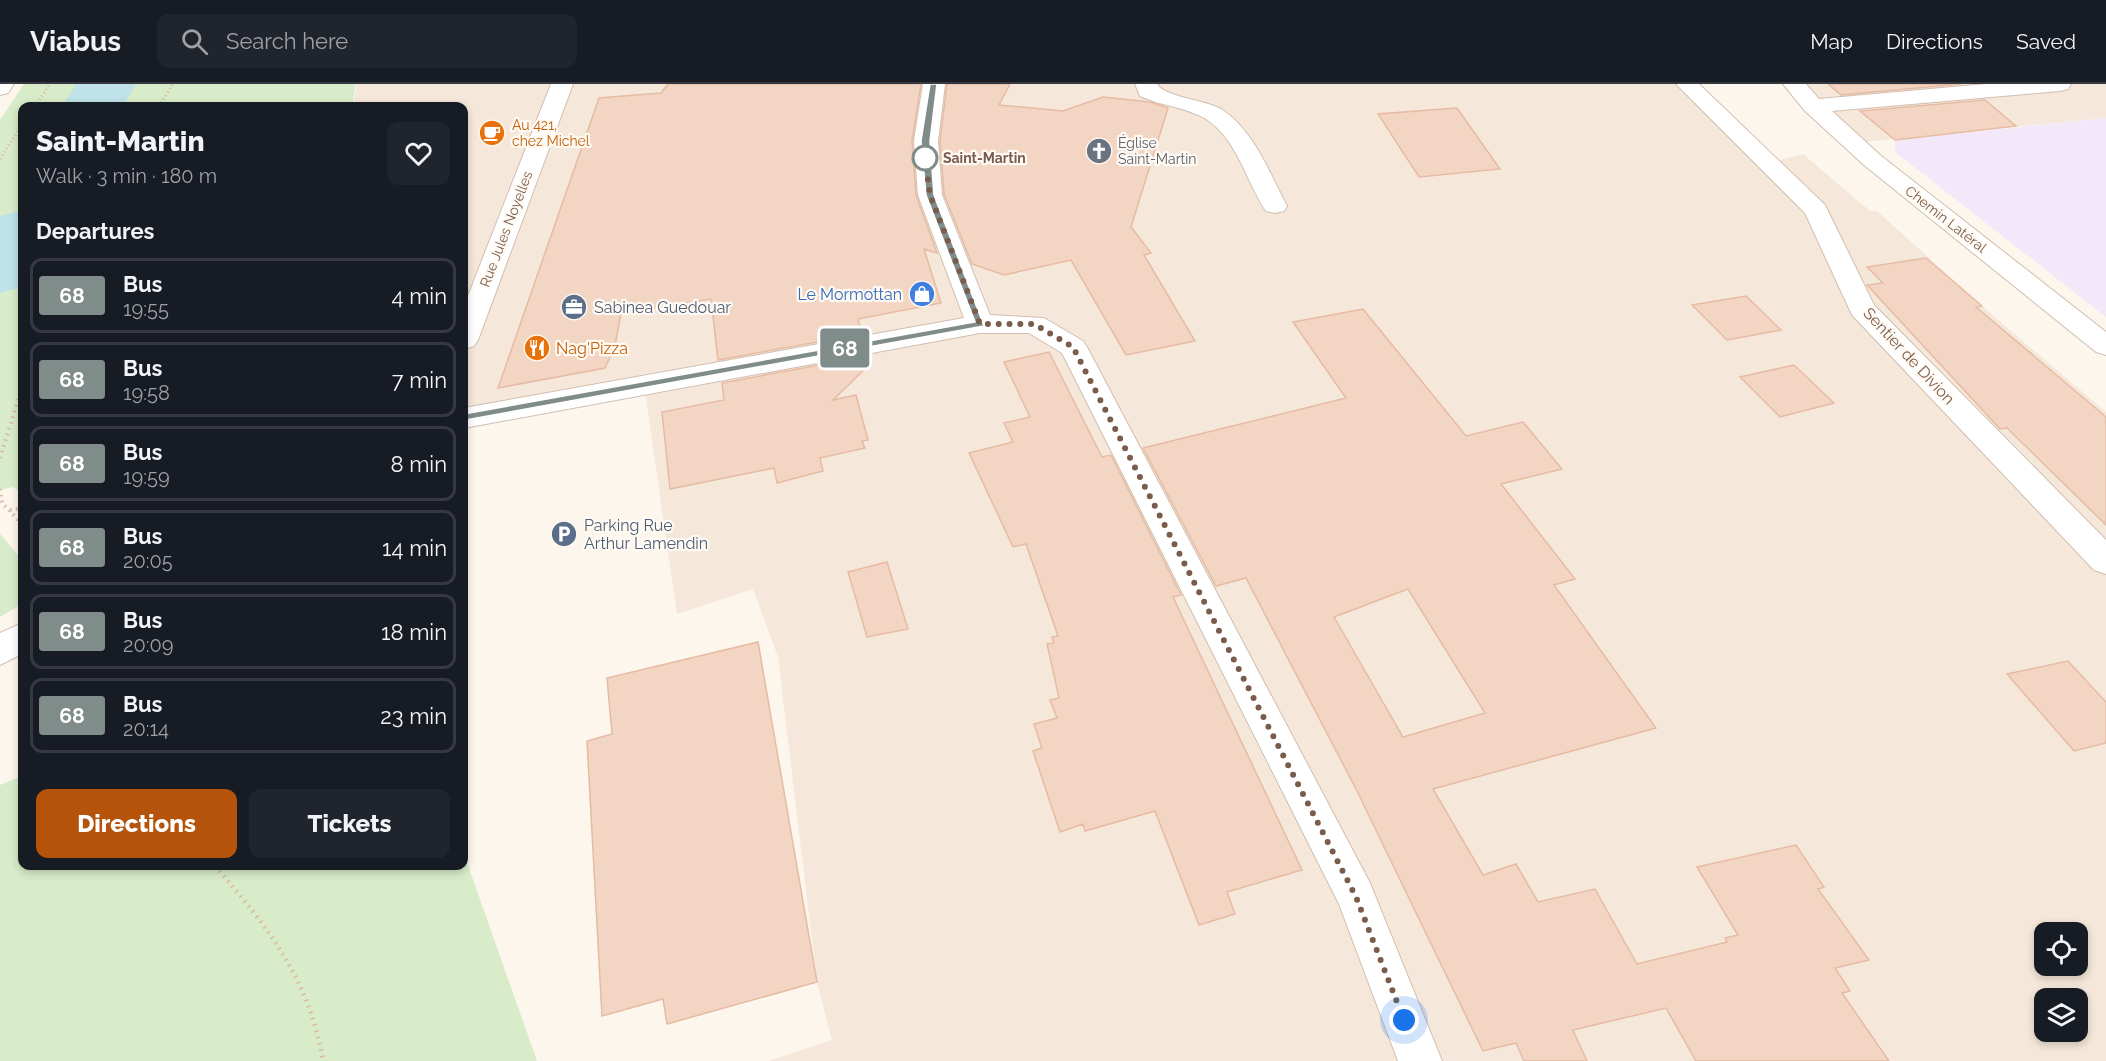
<!DOCTYPE html>
<meta charset="utf-8">
<style>
:root{--surface:#171b24;--page:#20242c;--text:#f1f3f6;--muted:#9ea1a6;--line:#363941;--accent:#b45309}
body{margin:0;font-family:Raleway,sans-serif;background:var(--page);color:var(--text);height:100vh;display:flex;flex-direction:column;font-size:22px;white-space:nowrap}
*{box-sizing:border-box;margin:0}
p{font-size:20px;color:var(--muted)}
.icon{flex:none;width:33px;height:33px;fill:none;stroke:currentColor;stroke-width:2;stroke-linecap:round;stroke-linejoin:round}
.map{position:relative;flex:1;overflow:hidden}
.drawer{position:absolute;left:18px;top:18px;width:450px;height:768px;display:flex;flex-direction:column;background:var(--surface);border-radius:12px;box-shadow:0 3px 9px #0003}
.drawer>*{flex:none}
.badge{padding:0 12px;border-radius:4px;font-size:21px;line-height:39px}
.controls{position:absolute;left:2034px;top:838px;display:grid;gap:12px}
.controls a{display:grid;place-items:center;width:54px;height:54px;border-radius:12px;background:var(--surface);box-shadow:0 3px 9px #0003;font-size:30px}
.you{position:absolute;width:30px;height:30px;margin:-15px;border:4px solid #fff;border-radius:50%;background:#1a73e8;box-shadow:0 0 0 9px #1a73e833}
.map>.badge{position:absolute;translate:-50% -50%;box-shadow:0 0 0 3px #fff}
h2{padding:0 18px;font-size:22px;line-height:54px}
.round{display:grid;place-items:center;flex:none;width:63px;height:63px;border-radius:12px;background:var(--page)}
.summary{display:flex;align-items:center;justify-content:space-between;height:102px;padding:0 18px}
h1{font-size:28px;font-weight:800;line-height:45px}
.button{display:flex;gap:12px;margin-top:auto;padding:12px 18px}
.button a{flex:1;height:69px;border-radius:12px;background:var(--accent);color:#fff;font-size:24px;font-weight:800;line-height:69px;text-align:center}
.button a+a{background:var(--page);color:var(--text)}
ul{padding:0;list-style:none}
li{display:flex;align-items:center;gap:18px;height:75px;margin:0 12px 9px;padding:0 6px;border:3px solid var(--line);border-radius:12px}
li div{flex:1}
li b{display:block;font-size:22px}
li em{font-style:normal}
li .badge{min-width:66px;font-weight:700;text-align:center}
header{display:flex;align-items:center;gap:36px;box-sizing:border-box;height:84px;padding:0 30px;background:var(--surface);border-bottom:2px solid var(--line)}
header strong{font-size:28px}
nav{display:flex;gap:33px;margin-inline-start:auto;font-size:21px}
.search{width:420px;height:54px;background:var(--page);display:flex;align-items:center;gap:15px;box-sizing:border-box;padding:0 21px;border-radius:12px;color:var(--muted);font-size:22px}
.map>svg:first-child{display:block}
.residential{fill:#f5e8da;fill-rule:evenodd}
.education{fill:#f3e8fa}
.green{fill:#d8ecc9}
.lines{fill:none;stroke-linecap:round;stroke-linejoin:round}
.river{fill:#bfe3e8;fill-rule:evenodd}
.building{fill:#f3d5c3;stroke:#e6bba3;stroke-width:1.5;fill-rule:evenodd}
.minor-casing{stroke:#d1beb0;stroke-width:2}
.path-far2{stroke:#d9b8a5;stroke-width:3;stroke-dasharray:1 3;stroke-linecap:butt}
.path-far1{stroke:#d9b8a5;stroke-width:4;stroke-dasharray:1.5 4.5;stroke-linecap:butt}
.path{stroke:#d9b8a5;stroke-width:4.5;stroke-dasharray:1.5 5;stroke-linecap:butt}
.minor{fill:#fff;fill-rule:evenodd}
.line{fill:#808c89;stroke:#fff;stroke-width:1.5}
.walk{stroke:#7a5c4d;stroke-width:6;stroke-dasharray:0 10.8}
.stop-dot{fill:#fff;stroke:#808c89;stroke-width:3}
.labels{text-anchor:middle;dominant-baseline:central;stroke-width:4.5;stroke-linejoin:round;paint-order:stroke}
.far-food-label{font-size:14px;fill:#c56008;stroke:#fffaf3;text-anchor:start}
.far-worship-label{font-size:14px;fill:#5b616d;stroke:#fffaf3;text-anchor:start}
.far-stop-label{font-size:14px;font-weight:bold;fill:#7a5c4d;stroke:#fffaf3;text-anchor:start}
.far-street-label{font-size:14px;fill:#7a5c4d;stroke:#fffaf3}
.shop-label{font-size:16px;fill:#366cbe;stroke:#fffaf3;text-anchor:end}
.service-label{font-size:16px;fill:#4e5e75;stroke:#fffaf3;text-anchor:start}
.food-label{font-size:16px;fill:#c56008;stroke:#fffaf3;text-anchor:start}
.street-label{font-size:16px;fill:#7a5c4d;stroke:#fffaf3}
</style>
<header>
<strong>Viabus</strong>
<div class="search"><svg class="icon" aria-label="search" viewBox="0 0 24 24"><circle cx="10" cy="10" r="6"/><path d="M15 15l6 6"/></svg>Search here</div>
<nav><a>Map</a><a>Directions</a><a>Saved</a></nav>
</header>
<div class="map">
<svg width="2106" height="977" viewBox="0 0 2106 977">
<rect width="100%" height="100%" fill="#fdf6ec"/>
<path class="residential" d="M357 0H1687L1767 79 1803 70 1870 127H1877L1998 236 2106 328V977H768L832 956 817 898 778 573 753 505 677 530 644 301 464 334V22H353ZM2044 849H2078V882H2044ZM2044 915H2078V948H2044Z
M1794 0H2106V34L1853 59Z"/>
<path class="education" d="M2106 34V233L1895 68V56Z"/>
<path class="green" d="M24 0H356L352 22H22V409L13 403 0 406V36Z
M0 450 22 476V520L0 533Z
M22 692V782H464V770L537 977H0V701Z"/>
<g class="lines">
<path class="river" d="M76 0H136L123 22H63Z
M22 126V203L0 209V132Z"/>
</g>
<path class="building" d="M668 0H921L912 57 916 111 937 169 924 165 941 219 858 235 862 250 718 276 711 215 621 229 615 262 605 284 498 304 599 14 661 9Z
M947 0H1010L999 21 1063 27 1103 13 1150 18 1168 24 1131 143 1151 169 1144 171 1195 257 1126 271 1071 176 1004 191 972 180 944 110 940 57Z
M1828 0H1961L1841 11Z
M1985 16 2016 42 1895 56 1860 27Z
M1457 24 1500 85 1419 93 1378 30Z
M1926 174 1982 222 1976 223 2106 333V441L2007 344 2000 345 1867 201 1883 199 1867 183Z
M1746 212 1781 246 1727 256 1692 221Z
M1363 225 1466 352 1523 338 1562 385 1501 400 1575 495 1554 501 1656 644 1433 705 1483 791 1516 780 1538 818 1595 805 1637 880 1727 858 1725 854 1738 851 1697 783 1796 761 1824 803 1818 805 1869 876 1835 884 1850 907 1842 909 1889 977H1696L1666 924 1573 946 1587 977H1524L1516 959 1483 967 1357 707 1246 494 1216 502 1143 364 1346 314 1293 238ZM1408 505 1485 629 1403 653 1334 533Z
M1049 268 1102 373 1111 371 1181 511 1173 513 1302 786 1227 808 1235 830 1199 841 1155 727 1085 747 1083 740 1060 748 1033 667 1042 664 1034 640 1057 634 1050 616 1059 614 1047 560 1054 559 1052 553 1058 552 1026 460 1013 463 969 369 1013 358 1004 339 1030 333 1004 278Z
M868 272 870 280 833 316 856 311 868 356 862 357 865 364 820 374 823 387 777 399 774 384 670 405 662 328 724 316 722 299Z
M1794 281 1834 319 1780 333 1740 293Z
M887 478 908 545 867 553 848 488Z
M758 558 817 898 667 940 663 915 602 932 587 657 612 650 607 594Z
M2068 577 2106 618V659L2074 667 2007 590Z"/>
<g class="lines">
<g class="minor-casing">
<path id="minor" d="M0 0H14L8 9 0 11Z
M551 0H573L478 256 474 262 464 265V222Z
M923 0H945L938 57 942 111 990 231 1044 234 1083 257 1087 263 1370 799 1442 977H1398L1339 820 1062 269 1029 249H980L464 344V324L964 234 918 111 914 57Z
M1135 0H1157C1164 13 1206 16 1221 25 1254 46 1270 90 1287 122L1284 127 1275 129 1266 127C1246 98 1238 56 1206 35 1186 23 1161 22 1140 12Z
M1676 0H1699L1825 121 1874 221 2106 456V490L2094 486 1852 231 1805 129Z
M1783 0H1806L1819 15 1986 0H2071L2068 5 2060 7 1832 27 1880 71 2106 248V271L2096 268 1864 81 1805 27Z
M22 539V570L0 581V549Z"/>
</g>
<path class="path-far2" d="M37 19 50 0
M159 22 173 0
M0 75 22 41"/>
<path class="path-far1" d="M0 374 22 303
M0 405 2 419 22 440
M10 426 22 424"/>
<path class="path" d="M215 782C268 843 309 895 323 977"/>
<use href="#minor" class="minor"/>
</g>
<path class="line" d="M930 0H937L930 57 934 111 984 242 460 337V331L464 330 975 238 926 111 921 57Z"/>
<g class="lines">
<path class="walk" d="M925 74 930 111 980 240H1034L1073 263 1356 813 1404 936"/>
</g>
<defs>
<g id="cafe-disc" transform="scale(1.35)"><circle r="9.5" fill="#e8710a" stroke="#fffaf3"/><path d="M-5.5-4.5H6V0H3Q3 3.5 0 3.5H-2.5Q-5.5 3.5-5.5 0ZM3-3.2v2h1.7v-2ZM-6 4.5H4V6H-6Z" fill="#fff"/></g>
<g id="church-disc" transform="scale(1.35)"><circle r="9.5" fill="#6b7280" stroke="#fffaf3"/><path d="M-1.2-6h2.4v3.5h3.3v2.4h-3.3V6h-2.4V-.1h-3.3v-2.4h3.3Z" fill="#fff"/></g>
<g id="shop-disc" transform="scale(1.35)"><circle r="9.5" fill="#3f7fe0" stroke="#fffaf3"/><path d="M-5-2.5h2.3a2.7 3.5 0 0 1 5.4 0H5L5.5 6h-11ZM-1.5-2.5h3a1.5 2.3 0 0 0-3 0Z" fill="#fff"/></g>
<g id="office-disc" transform="scale(1.35)"><circle r="9.5" fill="#5c6f8a" stroke="#fffaf3"/><path d="M-6-3h4V-5.5h4V-3h4V5H-6ZM-1-4.5V-3h2v-1.5ZM-6 0V1H6V0Z" fill="#fff"/></g>
<g id="restaurant-disc" transform="scale(1.35)"><circle r="9.5" fill="#e8710a" stroke="#fffaf3"/><path d="M-5-6h1v4h1v-4h1v4h1v-4h1v5L-1.5 .5V6h-2V.5L-5-1ZM5-6V6H3V1.5H1.5Q1.5-4 5-6Z" fill="#fff"/></g>
<g id="parking-disc" transform="scale(1.35)"><circle r="9.5" fill="#5c6f8a" stroke="#fffaf3"/><path d="M-3.5-5.5H1a3.5 3.5 0 0 1 0 7H-1V5.5H-3.5ZM-1-3.4V-.6H.8a1.4 1.4 0 0 0 0-2.8Z" fill="#fff"/></g>
</defs>
<g fill-rule="evenodd">
<use href="#cafe-disc" x="492" y="49"/>
<use href="#church-disc" x="1099" y="67"/>
<use href="#shop-disc" x="922" y="210"/>
<use href="#office-disc" x="574" y="223"/>
<use href="#restaurant-disc" x="537" y="264"/>
<use href="#parking-disc" x="564" y="450"/>
</g>
<circle class="stop-dot" cx="925" cy="74" r="12"/>
<g class="labels">
<g class="far-food-label">
<text x="512" y="41">Au 421,<tspan x="512" dy="16">chez Michel</tspan></text>
</g>
<g class="far-worship-label">
<text x="1118" y="59">Église<tspan x="1118" dy="16">Saint-Martin</tspan></text>
</g>
<g class="far-stop-label">
<text x="943" y="74">Saint-Martin</text>
</g>
<g class="far-street-label">
<text transform="translate(1946 135) rotate(38)">Chemin Latéral</text>
<text transform="translate(506 145) rotate(-69)">Rue Jules Noyelles</text>
</g>
<g class="shop-label">
<text x="902" y="210">Le Mormottan</text>
</g>
<g class="service-label">
<text x="594" y="223">Sabinea Guedouar</text>
<text x="584" y="441">Parking Rue<tspan x="584" dy="18">Arthur Lamendin</tspan></text>
</g>
<g class="food-label">
<text x="556" y="264">Nag'Pizza</text>
</g>
<g class="street-label">
<text transform="translate(1909 272) rotate(47)">Sentier de Divion</text>
</g>
</g>
</svg>
<div class="controls">
<a><svg class="icon" aria-label="locate" viewBox="0 0 24 24"><circle cx="12" cy="12" r="6"/><path d="M12 2v4M12 18v4M2 12h4M18 12h4"/></svg></a>
<a><svg class="icon" aria-label="layers" viewBox="0 0 24 24"><path d="M12 4l9 5-9 5-9-5zM3 14l9 5 9-5"/></svg></a>
</div>
<div class="you" style="left:1404px;top:936px"></div>
<b class="badge" style="left:845px;top:264px;background:#808c89;color:#fff">68</b>
<section class="drawer">
<div class="summary"><div><h1>Saint-Martin</h1><p>Walk · 3 min · 180 m</p></div><a class="round"><svg class="icon" aria-label="heart" viewBox="0 0 24 24"><path d="M12 20l-8-8c-3-5 5-10 8-4 3-6 11-1 8 4z"/></svg></a></div>
<h2>Departures</h2>
<ul>
<li><span class="badge" style="background:#808c89;color:#fff">68</span><div><b>Bus</b><p>19:55</p></div><em>4 min</em></li>
<li><span class="badge" style="background:#808c89;color:#fff">68</span><div><b>Bus</b><p>19:58</p></div><em>7 min</em></li>
<li><span class="badge" style="background:#808c89;color:#fff">68</span><div><b>Bus</b><p>19:59</p></div><em>8 min</em></li>
<li><span class="badge" style="background:#808c89;color:#fff">68</span><div><b>Bus</b><p>20:05</p></div><em>14 min</em></li>
<li><span class="badge" style="background:#808c89;color:#fff">68</span><div><b>Bus</b><p>20:09</p></div><em>18 min</em></li>
<li><span class="badge" style="background:#808c89;color:#fff">68</span><div><b>Bus</b><p>20:14</p></div><em>23 min</em></li>
</ul>
<div class="button"><a>Directions</a><a>Tickets</a></div>
</section>
</div>
